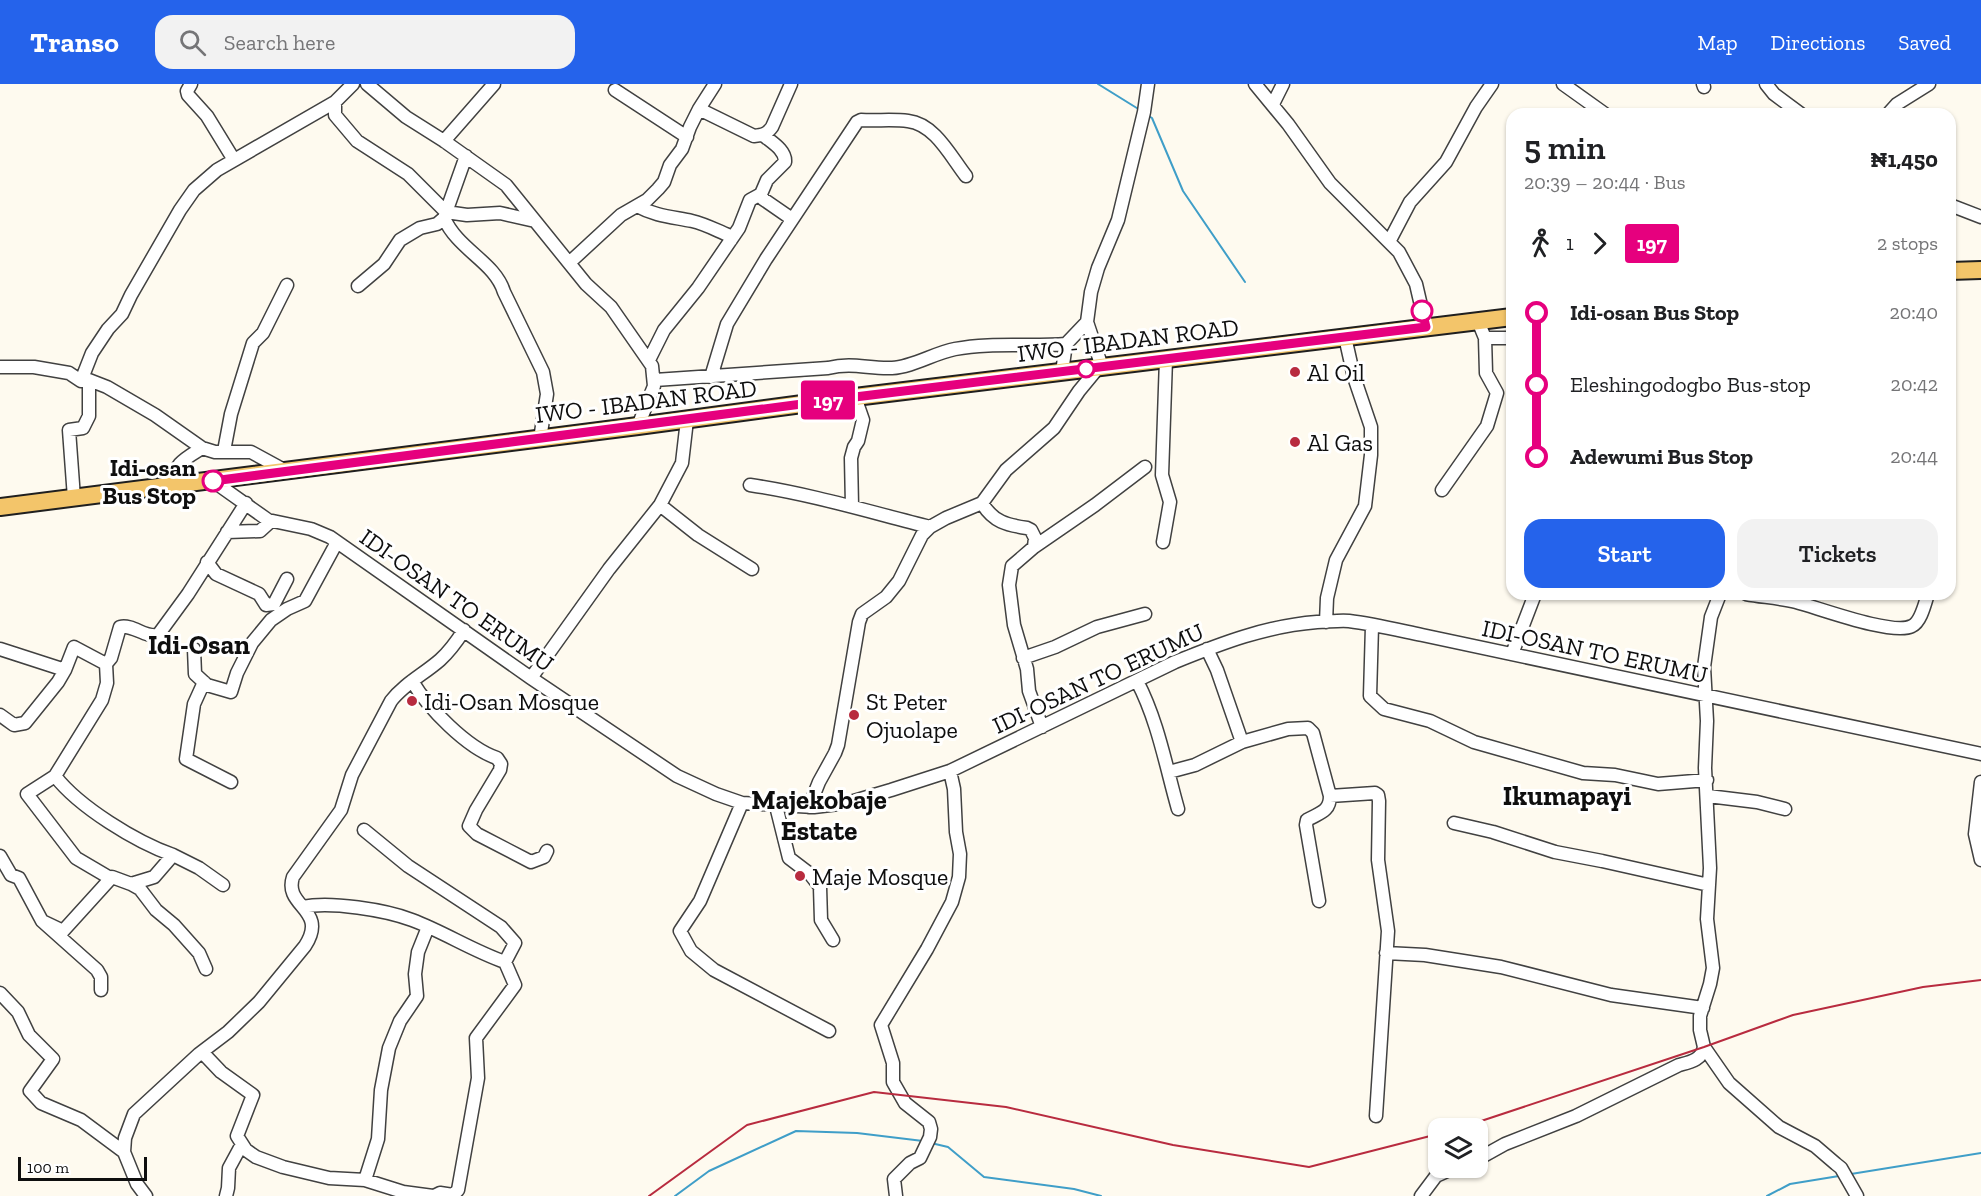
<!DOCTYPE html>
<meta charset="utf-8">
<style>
:root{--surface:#fff;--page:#f2f2f2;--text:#202124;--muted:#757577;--accent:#2563eb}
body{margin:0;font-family:"Zilla Slab",serif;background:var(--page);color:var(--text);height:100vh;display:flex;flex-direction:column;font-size:22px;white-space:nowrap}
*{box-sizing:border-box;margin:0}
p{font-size:20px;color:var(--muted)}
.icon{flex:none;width:33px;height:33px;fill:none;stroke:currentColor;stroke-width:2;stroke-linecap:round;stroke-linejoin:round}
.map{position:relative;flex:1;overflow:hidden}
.drawer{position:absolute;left:1506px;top:24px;width:450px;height:492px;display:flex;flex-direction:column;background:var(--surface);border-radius:18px;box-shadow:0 2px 4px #0004}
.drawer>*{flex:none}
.badge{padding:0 12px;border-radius:4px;font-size:21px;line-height:39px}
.fabs{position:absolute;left:1428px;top:1034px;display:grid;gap:12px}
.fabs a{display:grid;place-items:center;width:60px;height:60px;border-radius:12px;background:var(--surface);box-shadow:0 2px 4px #0004;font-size:30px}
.scale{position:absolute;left:18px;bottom:15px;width:129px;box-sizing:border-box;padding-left:6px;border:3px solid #0e0e0e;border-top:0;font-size:16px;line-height:21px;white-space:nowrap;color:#0e0e0e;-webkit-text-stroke:4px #fff;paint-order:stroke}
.map>.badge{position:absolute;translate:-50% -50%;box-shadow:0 0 0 3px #fff}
.legs{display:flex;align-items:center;gap:9px;height:66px;padding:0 18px;font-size:20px}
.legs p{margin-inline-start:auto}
.summary{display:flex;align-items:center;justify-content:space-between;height:102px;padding:0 18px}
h1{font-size:33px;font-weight:600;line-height:45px}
.primary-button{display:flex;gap:12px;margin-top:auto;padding:12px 18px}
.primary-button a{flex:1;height:69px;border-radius:18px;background:var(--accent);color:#fff;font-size:24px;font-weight:600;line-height:69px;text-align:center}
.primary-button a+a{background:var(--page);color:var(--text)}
ul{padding:0 18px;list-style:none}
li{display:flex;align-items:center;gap:21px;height:72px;font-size:22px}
li i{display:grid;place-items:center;width:9px;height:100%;margin:0 8px;background:currentColor}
li i::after{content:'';width:15px;height:15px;margin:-8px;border:4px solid;border-radius:50%;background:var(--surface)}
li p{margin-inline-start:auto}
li:first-child i{background:linear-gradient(#0000 50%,currentColor 0)}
li:last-child i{background:linear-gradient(currentColor 50%,#0000 0)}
header{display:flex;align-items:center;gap:36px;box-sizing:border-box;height:84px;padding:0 30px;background:var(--accent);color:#fff}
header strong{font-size:28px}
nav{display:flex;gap:33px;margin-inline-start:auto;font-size:21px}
.search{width:420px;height:54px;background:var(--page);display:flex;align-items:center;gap:15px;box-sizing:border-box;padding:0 21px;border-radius:18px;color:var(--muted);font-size:22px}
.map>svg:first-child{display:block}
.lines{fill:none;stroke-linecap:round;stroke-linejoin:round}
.stream{stroke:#3f9ec8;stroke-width:2}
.minor-casing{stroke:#414141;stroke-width:15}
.major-casing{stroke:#1f1f1f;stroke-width:20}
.minor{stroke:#fff;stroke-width:12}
.major{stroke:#f3c56a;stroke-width:16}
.rail{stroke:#b82b3f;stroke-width:2}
.line-1-casing{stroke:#fff;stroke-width:14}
.line-1{stroke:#e6007e;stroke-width:9}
.stop-1-dot{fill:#fff;stroke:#e6007e;stroke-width:3}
.poi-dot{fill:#b82b3f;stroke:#fff;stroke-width:2}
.labels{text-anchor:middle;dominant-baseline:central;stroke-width:6;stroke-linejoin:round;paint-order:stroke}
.street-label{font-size:24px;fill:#0e0e0e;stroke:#fff}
.poi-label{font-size:24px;fill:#0e0e0e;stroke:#fff;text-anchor:start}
.stop-label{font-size:24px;font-weight:bold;fill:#0e0e0e;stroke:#fff;text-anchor:end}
.quarter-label{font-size:27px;font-weight:bold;fill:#0e0e0e;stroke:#fff}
</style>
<header>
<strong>Transo</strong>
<div class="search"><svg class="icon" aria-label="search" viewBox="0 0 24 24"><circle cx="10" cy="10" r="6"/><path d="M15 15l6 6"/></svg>Search here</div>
<nav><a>Map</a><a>Directions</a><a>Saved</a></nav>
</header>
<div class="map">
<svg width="1981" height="1112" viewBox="0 0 1981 1112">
<rect width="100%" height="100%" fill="#fefaef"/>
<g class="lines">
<path class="stream" d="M1098 0 1140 26
M1147 31 1152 34 1183 107 1245 198
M931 1059 948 1063 984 1093 1074 1105 1101 1112
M1851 1090 1981 1069
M675 1112 709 1087 796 1047 857 1049 923 1057
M1767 1112 1790 1100 1839 1092"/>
<g class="minor-casing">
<path id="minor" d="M191 0 187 7 188 11 207 32 234 76
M367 0 406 33 444 57 506 101 586 200 611 223 652 282 654 302 638 342
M1255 0 1288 40 1330 99 1399 168 1416 200 1426 243
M1563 0 1605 30
M1703 0 1704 3
M1766 0 1774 10 1801 30
M615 6 687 53
M335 18V31L357 57 408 90 446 128 467 131 500 129 535 137
M1273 20 1283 0
M699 25 754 52C763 51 767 50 772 43L791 0
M1888 30 1897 20 1929 0
M444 57 494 0
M466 72 444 134C458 166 495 178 504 208L543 288 547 310 540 355
M761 110 763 115 792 135
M1950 121 1981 133
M637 122C655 132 673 133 692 137 705 140 716 146 728 151L731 156
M1389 158 1410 118 1446 78 1476 23 1492 0
M569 179 621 131 647 116 658 105 664 98 670 81 682 65 690 43 699 25 715 0
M358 202 384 180 400 156 420 144 437 140 444 134
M1485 254H1512
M649 276 664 246 698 204 739 144 750 116 761 110 767 96 785 78C786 66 771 58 763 51
M0 283H34L69 289 81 297 89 296 107 303 155 331 202 364 215 368H251L286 387
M1102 283 1087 238 1091 208 1098 184 1118 136 1144 28 1148 0
M1062 288 1066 260 1087 238
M711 293 727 240 766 175 857 38 861 36C876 37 893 35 908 37 935 40 951 73 966 92
M655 296 828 284C853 278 868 285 892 284 913 283 934 269 955 265 991 258 1029 263 1066 260
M81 297 92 269 108 245 122 230 131 211 180 126 194 106 217 86 335 18 353 0
M224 367 231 330 253 259 263 249 287 201
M213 397 268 436 311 445 330 453 531 594 677 692 716 710 742 719 814 723 847 719 891 706 950 687 1175 578C1222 559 1266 542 1317 538 1327 538 1339 536 1349 537 1373 540 1398 546 1422 551L1981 670
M750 401C811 410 870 428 930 443
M170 402C177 378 181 377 202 364
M1442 406 1487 342 1497 309 1486 289 1485 254 1478 237
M74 414 69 346 83 344 89 332V296
M982 419C993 438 1007 441 1027 444L1031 446 1035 454 1034 463 1012 482 1009 501 1014 541 1027 585 1029 607 1042 643
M660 421 698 451 752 485
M852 422 851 374 854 363 858 357 863 336 855 313
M227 448 260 447 271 437
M1163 458 1170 418 1162 391 1166 275
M1034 463 1095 421 1145 383
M207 478 216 490 259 510 266 521 274 520 287 495
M1720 510 1711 533 1704 583 1707 637 1705 684 1710 784 1707 835 1713 884 1710 900 1700 932V946L1704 963 1729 999 1779 1043 1815 1062 1836 1080 1841 1084 1857 1112
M1746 510C1763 513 1779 514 1796 518 1819 524 1893 552 1912 542 1921 538 1925 519 1928 510
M1326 538 1327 514 1336 476 1365 422 1371 371V343L1354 293 1345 253
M1372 542 1370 612 1384 625 1430 637 1474 658 1583 689 1615 691 1658 700 1707 696
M0 565 65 586
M194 565 195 590 207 601 231 608 237 589 252 559 271 536 287 525 305 517 337 458
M1207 565 1217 586 1242 658
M1512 570 1535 510
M1023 574 1055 563 1097 543 1145 530
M531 594 609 485 660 421 682 379 687 336
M412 597C428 624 467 664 497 674L501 680 500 686 476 726 469 742 477 750 531 778 544 773 547 767
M1137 597C1158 637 1166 683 1178 725
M204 598 194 620 186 675 231 698
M0 631 14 641 25 639 58 598 65 586 74 563 106 580
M1169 688 1195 681 1242 658 1288 645 1308 644 1313 649 1330 712C1330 728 1319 729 1307 736L1306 741 1319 817
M55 692 27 710 76 774 110 794
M1981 698 1975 750 1981 776
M1330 712 1375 709 1378 711 1379 717 1378 776 1388 847 1376 1032
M1708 712 1757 718 1785 725
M742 719 700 817 680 847 691 867 714 886 829 947
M776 722 789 774 810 790 820 803 821 836 833 856
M809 723 819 698 835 669 838 661 859 538 862 530 886 513 899 497 922 451 930 443 946 434 982 419 1006 386 1054 344 1079 307 1098 284
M1454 739 1493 748 1555 768 1602 777 1709 801
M173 771C136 758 79 723 55 692L102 616 107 599 106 580 111 574 120 543C133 540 145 554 158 551L188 510 246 419
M0 772 11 791 19 794 42 837 97 886 101 893V906
M131 800 140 805 156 826 174 841 199 869 206 885
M303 823C330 817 386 826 412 836 444 848 473 867 505 878L515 859 501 843 408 782 364 746
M42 837 63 847 112 793 131 800 154 793 173 771 199 784 223 801
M1386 869 1425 871 1501 883 1611 911 1703 924
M0 909 18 928 29 951 53 975 30 1007 41 1019 81 1036 124 1068
M202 968 221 988 253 1011 237 1052 246 1066 256 1073 283 1083 329 1094 365 1096 403 1108 433 1112
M1478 1075 1505 1060 1576 1032 1679 981C1690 978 1702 976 1704 963
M365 1096 378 1055 381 1006 389 964 400 937 417 912 415 890 418 868 428 843
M146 1112 137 1100 124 1068 125 1054 134 1030 199 970 228 948 259 918 305 862C329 825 283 823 293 793L341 726 352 691 391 617C404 600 424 590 440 576 450 567 457 557 464 546
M226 1112 228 1104 229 1084 242 1060
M434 1112 440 1109 453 1111 458 1106 478 994 476 954 515 901 505 878
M896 1112 894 1095 910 1079 920 1074 930 1053 931 1045 929 1038 905 1019 893 998V979L881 941 927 865 952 818 959 793 960 770 956 748 954 705 950 687
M1421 1112 1436 1092 1456 1083"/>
</g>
<g class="major-casing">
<path id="major" d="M1950 187 1981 186
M0 423 638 342 855 313 1512 233"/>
</g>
<use href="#minor" class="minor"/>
<use href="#major" class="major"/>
<path class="rail" d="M1460 1044 1704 963 1793 931 1923 903 1981 896
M649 1112 747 1041 874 1008 1006 1023 1173 1061 1309 1083 1438 1050"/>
</g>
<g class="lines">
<g class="line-1-casing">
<path id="line-1" d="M213 397 855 313 1426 243 1422 227"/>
</g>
<use href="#line-1" class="line-1"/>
</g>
<g class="stop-1-dot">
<circle cx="1422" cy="227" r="10"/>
<circle cx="1086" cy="285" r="8"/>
<circle cx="213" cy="397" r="10"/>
</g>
<g class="poi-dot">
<circle cx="1295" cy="288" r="6"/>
<circle cx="1295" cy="358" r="6"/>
<circle cx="412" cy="617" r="6"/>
<circle cx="854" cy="631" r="6"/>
<circle cx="800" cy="792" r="6"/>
</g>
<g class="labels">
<g class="street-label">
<text transform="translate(1128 256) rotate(-7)">IWO - IBADAN ROAD</text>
<text transform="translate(646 317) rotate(-7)">IWO - IBADAN ROAD</text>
<text transform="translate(457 516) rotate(35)">IDI-OSAN TO ERUMU</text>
<text transform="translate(1595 567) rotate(12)">IDI-OSAN TO ERUMU</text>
<text transform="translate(1098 594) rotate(-25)">IDI-OSAN TO ERUMU</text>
</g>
<g class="poi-label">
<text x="1307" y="288">Al Oil</text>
<text x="1307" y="358">Al Gas</text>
<text x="424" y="617">Idi-Osan Mosque</text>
<text x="866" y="617">St Peter<tspan x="866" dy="28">Ojuolape</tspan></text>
<text x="812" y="792">Maje Mosque</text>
</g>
<g class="stop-label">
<text x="196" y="383">Idi-osan<tspan x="196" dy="28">Bus Stop</tspan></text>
</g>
<g class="quarter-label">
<text x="199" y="561">Idi-Osan</text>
<text x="1567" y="712">Ikumapayi</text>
<text x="819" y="716">Majekobaje<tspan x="819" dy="31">Estate</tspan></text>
</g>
</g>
</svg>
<div class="fabs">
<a><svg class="icon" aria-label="layers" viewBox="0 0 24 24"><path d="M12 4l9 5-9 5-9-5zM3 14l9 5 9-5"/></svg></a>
</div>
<div class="scale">100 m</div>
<b class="badge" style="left:828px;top:316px;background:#e6007e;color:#fff">197</b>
<section class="drawer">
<div class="summary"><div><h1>5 min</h1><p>20:39 – 20:44 · Bus</p></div><b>₦1,450</b></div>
<div class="legs"><svg class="icon" aria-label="walk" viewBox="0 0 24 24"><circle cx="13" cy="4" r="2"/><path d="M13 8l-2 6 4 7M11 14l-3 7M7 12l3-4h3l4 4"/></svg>1<svg class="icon" aria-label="forward" viewBox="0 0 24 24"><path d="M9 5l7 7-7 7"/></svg><b class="badge" style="background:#e6007e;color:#fff">197</b><p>2 stops</p></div>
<ul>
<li><i style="color:#e6007e"></i><b>Idi-osan Bus Stop</b><p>20:40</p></li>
<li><i style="color:#e6007e"></i><span>Eleshingodogbo Bus-stop</span><p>20:42</p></li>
<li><i style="color:#e6007e"></i><b>Adewumi Bus Stop</b><p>20:44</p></li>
</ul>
<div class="primary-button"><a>Start</a><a>Tickets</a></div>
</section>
</div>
